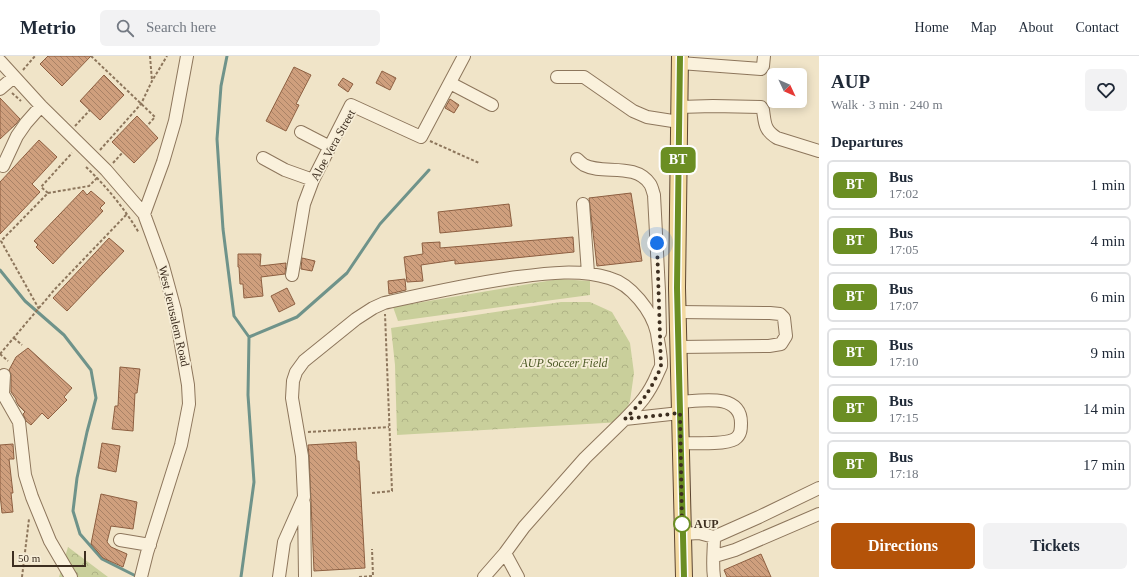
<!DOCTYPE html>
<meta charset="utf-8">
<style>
:root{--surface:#fff;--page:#f2f2f3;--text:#1f2937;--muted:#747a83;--line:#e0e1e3;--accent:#b45309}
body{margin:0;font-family:Georgia,serif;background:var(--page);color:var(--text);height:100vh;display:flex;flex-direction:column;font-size:15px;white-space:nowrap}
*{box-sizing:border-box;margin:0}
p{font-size:13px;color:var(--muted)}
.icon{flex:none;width:22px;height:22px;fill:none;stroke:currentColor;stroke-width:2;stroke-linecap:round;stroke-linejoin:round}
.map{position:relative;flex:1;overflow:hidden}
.drawer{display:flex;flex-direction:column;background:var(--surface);width:320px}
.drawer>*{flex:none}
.badge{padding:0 8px;border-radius:6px;font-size:14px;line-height:26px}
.needle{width:26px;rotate:134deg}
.controls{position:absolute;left:767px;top:12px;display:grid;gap:8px}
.controls a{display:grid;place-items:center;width:40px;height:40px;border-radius:6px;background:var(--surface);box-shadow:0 2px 10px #0003;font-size:20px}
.scale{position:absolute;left:12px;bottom:10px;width:74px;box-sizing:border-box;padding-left:4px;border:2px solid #3d2e20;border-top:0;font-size:11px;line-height:14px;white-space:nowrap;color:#3d2e20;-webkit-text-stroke:3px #f7eed8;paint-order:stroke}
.you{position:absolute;width:20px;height:20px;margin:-10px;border:3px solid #fff;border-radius:50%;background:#1a73e8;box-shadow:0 0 0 6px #1a73e833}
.map>.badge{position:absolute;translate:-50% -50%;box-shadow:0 0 0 2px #fff}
h2{padding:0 12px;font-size:15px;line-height:36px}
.round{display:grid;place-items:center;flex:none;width:42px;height:42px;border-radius:6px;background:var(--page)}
.head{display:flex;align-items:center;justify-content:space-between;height:68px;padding:0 12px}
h1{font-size:19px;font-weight:600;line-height:30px}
.action{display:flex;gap:8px;margin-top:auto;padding:8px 12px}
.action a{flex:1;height:46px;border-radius:6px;background:var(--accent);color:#fff;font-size:16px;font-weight:600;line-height:46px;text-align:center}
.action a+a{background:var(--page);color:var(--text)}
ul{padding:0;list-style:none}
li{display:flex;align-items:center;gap:12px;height:50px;margin:0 8px 6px;padding:0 4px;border:2px solid var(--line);border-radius:6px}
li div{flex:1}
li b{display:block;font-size:15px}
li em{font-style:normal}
li .badge{min-width:44px;font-weight:700;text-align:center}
header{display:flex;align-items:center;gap:24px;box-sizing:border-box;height:56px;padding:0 20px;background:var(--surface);border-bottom:1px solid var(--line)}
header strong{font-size:19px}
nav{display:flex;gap:22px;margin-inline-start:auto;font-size:14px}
.search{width:280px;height:36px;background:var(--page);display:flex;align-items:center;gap:10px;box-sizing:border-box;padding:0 14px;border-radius:6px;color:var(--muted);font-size:15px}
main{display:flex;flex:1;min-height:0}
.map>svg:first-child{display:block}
.forest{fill:url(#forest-crowns)}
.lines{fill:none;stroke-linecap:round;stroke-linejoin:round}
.stream{stroke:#6f938a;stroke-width:3}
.building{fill:url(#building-back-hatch);stroke:#8d5f41}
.minor-casing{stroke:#8d765c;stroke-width:14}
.major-casing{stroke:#5b4430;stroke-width:18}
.path{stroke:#8d765c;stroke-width:2;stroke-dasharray:3 2;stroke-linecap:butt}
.minor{stroke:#faf1dc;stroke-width:12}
.major{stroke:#f3d9a0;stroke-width:16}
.line-casing{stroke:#fff;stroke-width:9}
.line{stroke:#6b8e23;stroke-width:6}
.walk{stroke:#3d2e20;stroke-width:4;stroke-dasharray:0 7.2}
.stop-dot{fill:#fff;stroke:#6b8e23;stroke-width:2}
.labels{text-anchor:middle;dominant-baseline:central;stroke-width:3.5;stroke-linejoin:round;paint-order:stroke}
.street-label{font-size:12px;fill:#3d2e20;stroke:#f7eed8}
.park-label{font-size:12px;font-style:italic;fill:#4d5a26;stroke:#f7eed8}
.stop-label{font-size:12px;font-weight:bold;fill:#3d2e20;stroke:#f7eed8;text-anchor:start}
</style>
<header>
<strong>Metrio</strong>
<div class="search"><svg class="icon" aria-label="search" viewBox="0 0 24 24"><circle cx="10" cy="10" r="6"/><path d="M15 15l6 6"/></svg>Search here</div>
<nav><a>Home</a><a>Map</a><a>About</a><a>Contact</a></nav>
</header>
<main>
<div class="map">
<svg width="819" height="521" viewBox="0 0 819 521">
<defs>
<pattern id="forest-crowns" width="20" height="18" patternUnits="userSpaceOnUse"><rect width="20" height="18" fill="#c9cf9b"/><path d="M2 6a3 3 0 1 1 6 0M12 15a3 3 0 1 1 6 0" fill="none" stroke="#aeb285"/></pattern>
<pattern id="building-back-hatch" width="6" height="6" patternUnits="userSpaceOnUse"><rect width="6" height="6" fill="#cf9f7d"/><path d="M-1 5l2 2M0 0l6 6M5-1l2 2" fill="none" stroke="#a98266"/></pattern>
</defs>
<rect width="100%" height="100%" fill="#f0e4c8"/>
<path class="forest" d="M559 223 590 225V239L398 265 393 251Z
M561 246H590L612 256 630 287 634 317 630 345 622 366 397 379 395 309 391 272Z
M68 491 108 521H59Z"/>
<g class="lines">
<path class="stream" d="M227 0 221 30 217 83 220 129 223 173 234 260 249 281 248 339 254 426 241 521
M0 214 25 245 64 279 91 314 96 342 87 376 77 422 73 455 80 478 102 503 138 521
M249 281 297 261 347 217 380 168 429 114"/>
</g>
<path class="building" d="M48 0H91L62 30 40 8Z
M294 11 311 19 296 48 299 49 286 75 266 65Z
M382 15 396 22 390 34 376 27Z
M104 19 124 39 100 64 80 45Z
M343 22 353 28 348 36 338 29Z
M0 42 20 63 16 68 0 83Z
M450 43 459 49 454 57 445 52Z
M137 60 158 82 134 107 112 86Z
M39 84 57 101 32 128 40 136 0 178V126Z
M83 134 87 139 91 135 105 147 100 152 103 155 53 208 36 191 38 189 34 185Z
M631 137 642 205 597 210 589 142Z
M509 148 512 170 440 177 438 156Z
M573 181 574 196 455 208V204L421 209 423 225 407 226 404 201 423 198 422 187 440 186V192Z
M109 182 124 195 67 255 53 242Z
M238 198H261L260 210 286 207 285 218 261 221 263 240 244 242 243 228H240L239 211H238Z
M302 202 315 205 312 215 301 213Z
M405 223 406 234 389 238 388 225Z
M287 232 295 248 279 256 271 240Z
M28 292 72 332 64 341 67 344 48 363 42 357 31 369 26 365 23 358 25 356 19 350 16 345V343L11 336V319L9 314 16 301Z
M120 311 140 313 137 337H135L133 375 112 373 115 350H118Z
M356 386 357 405H359L365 512 314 515 309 400 308 389Z
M102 387 120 390 116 416 98 412Z
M13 388 14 403H9L13 437H11L13 456 2 457 0 438V389Z
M101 438 137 446 133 473 111 470 107 486 111 491 127 498 123 511 103 502 91 488Z
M761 498 771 521H727L724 514Z"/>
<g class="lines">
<g class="minor-casing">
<path id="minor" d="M0 5 41 50 106 114 144 158 163 210 175 254 188 329 189 348 181 389 147 497 141 521
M680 7 761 13 763 10 764 0
M557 21H584L633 55 647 61 679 66
M450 27 492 49
M0 33 14 21
M679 51 713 50 761 51 763 54C765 67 764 74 777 82L819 95
M301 76 330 91
M263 102 285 114 313 124
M577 103C579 105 581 107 584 109 603 119 635 106 650 128 652 131 653 136 654 139L659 235 660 277
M3 110 17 80 26 67 41 50
M583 148 588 217
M144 158 163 106 175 65 187 0
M292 219 304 148 313 124 351 49 421 81 464 0
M678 256 770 257 780 258 784 262 786 280 781 288 769 290 678 291
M4 319 3 338 19 366 25 419 32 441 50 485 71 521
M680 346C699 345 741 336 741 367 741 373 741 379 735 383 725 389 693 387 680 387
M304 447 305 520
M682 478 699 477 714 481 759 461 819 432
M714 481C714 494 712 508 714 521
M120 484 150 489
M505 497 518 521
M715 500 735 494 819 458
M279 521 284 486 304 441 302 400 292 342 293 325 296 316 304 305 356 263 373 252 384 247C429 237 473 227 518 221 548 217 580 213 609 222 631 228 652 255 657 277 658 286 662 302 661 310 660 313 658 316 657 319 649 338 640 348 625 363
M484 521 505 497 524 471 585 402 625 363 680 357"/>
</g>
<g class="major-casing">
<path id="major" d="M680 0 677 232 684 521"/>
</g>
<path class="path" d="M91 0 155 61 147 70
M150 0 152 25
M23 14 35 0
M12 37 21 45
M75 70 90 54
M430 85 479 107
M100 94 141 48 152 25 167 0
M113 107 123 96
M86 111C106 130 125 153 139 177
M48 137 41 131 72 97
M39 253 1 185 48 137 89 130 97 122
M14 282 22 289
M0 298 55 233 127 158
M0 298 8 305
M308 376 389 371
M372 437 392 435 385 258
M22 521 29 463
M359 521 373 520 372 493"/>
<use href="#minor" class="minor"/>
<use href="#major" class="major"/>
</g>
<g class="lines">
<g class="line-casing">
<path id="line" d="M680 0 677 232 684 521"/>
</g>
<use href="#line" class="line"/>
<path class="walk" d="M657 187 661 311C650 335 644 344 625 363L680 357 682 468"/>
</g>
<circle class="stop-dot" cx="682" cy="468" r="8"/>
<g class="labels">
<g class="street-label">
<text transform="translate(333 89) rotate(-61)">Aloe Vera Street</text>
<text transform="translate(174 260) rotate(77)">West Jerusalem Road</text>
</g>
<g class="park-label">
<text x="564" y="307">AUP Soccer Field</text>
</g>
<g class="stop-label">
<text x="694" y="468">AUP</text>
</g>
</g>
</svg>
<div class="controls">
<a><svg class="needle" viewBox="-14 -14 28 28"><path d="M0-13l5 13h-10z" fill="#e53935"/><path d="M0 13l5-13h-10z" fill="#747a83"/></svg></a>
</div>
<div class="scale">50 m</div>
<div class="you" style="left:657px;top:187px"></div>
<b class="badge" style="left:678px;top:104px;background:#6b8e23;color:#fff">BT</b>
</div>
<section class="drawer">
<div class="head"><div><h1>AUP</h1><p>Walk · 3 min · 240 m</p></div><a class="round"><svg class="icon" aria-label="heart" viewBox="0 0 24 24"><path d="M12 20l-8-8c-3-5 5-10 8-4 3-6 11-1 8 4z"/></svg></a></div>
<h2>Departures</h2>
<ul>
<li><span class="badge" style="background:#6b8e23;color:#fff">BT</span><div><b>Bus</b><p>17:02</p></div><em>1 min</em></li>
<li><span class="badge" style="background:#6b8e23;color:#fff">BT</span><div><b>Bus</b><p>17:05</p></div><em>4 min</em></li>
<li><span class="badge" style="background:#6b8e23;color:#fff">BT</span><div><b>Bus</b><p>17:07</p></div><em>6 min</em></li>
<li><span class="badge" style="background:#6b8e23;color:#fff">BT</span><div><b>Bus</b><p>17:10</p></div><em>9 min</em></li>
<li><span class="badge" style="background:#6b8e23;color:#fff">BT</span><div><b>Bus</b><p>17:15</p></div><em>14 min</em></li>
<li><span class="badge" style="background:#6b8e23;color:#fff">BT</span><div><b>Bus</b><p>17:18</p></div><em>17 min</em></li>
</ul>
<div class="action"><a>Directions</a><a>Tickets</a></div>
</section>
</main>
